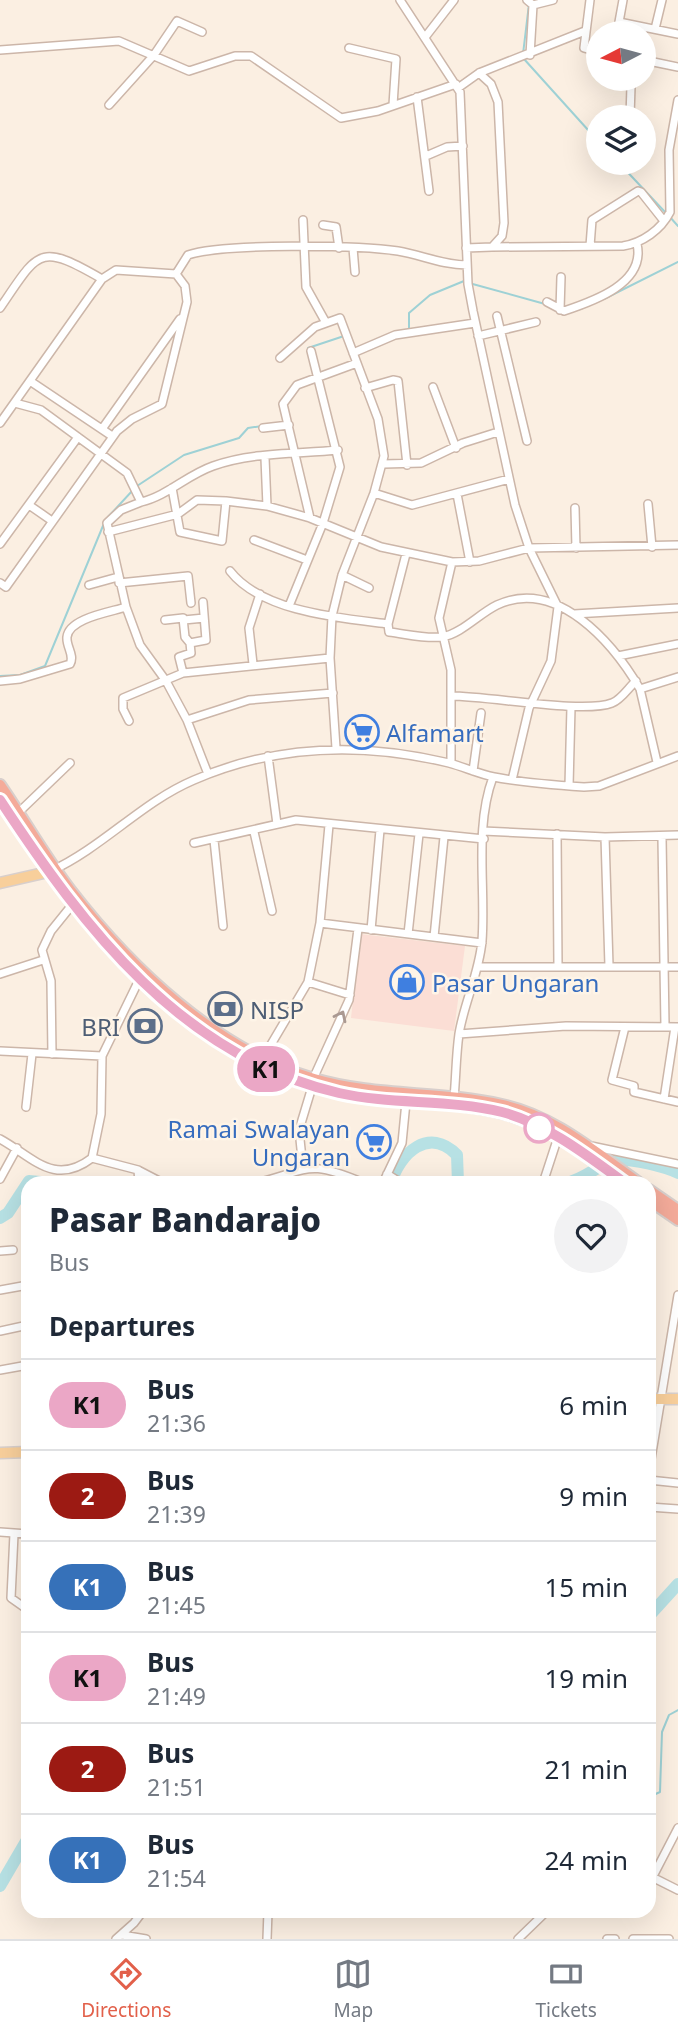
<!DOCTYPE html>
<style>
:root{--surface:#fff;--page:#f2f2f3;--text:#1f2937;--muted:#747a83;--line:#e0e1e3;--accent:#e2604a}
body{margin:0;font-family:"Noto Sans",sans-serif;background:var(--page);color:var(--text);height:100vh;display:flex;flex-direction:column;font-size:26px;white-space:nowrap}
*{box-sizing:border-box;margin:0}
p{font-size:23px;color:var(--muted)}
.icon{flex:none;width:38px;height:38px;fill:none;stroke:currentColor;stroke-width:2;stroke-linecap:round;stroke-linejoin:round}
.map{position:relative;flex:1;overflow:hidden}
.drawer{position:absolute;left:21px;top:1176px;width:635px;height:742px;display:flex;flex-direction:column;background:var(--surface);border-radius:21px;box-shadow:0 7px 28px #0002}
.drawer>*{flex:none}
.badge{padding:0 14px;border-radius:23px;font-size:24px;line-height:46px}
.needle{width:46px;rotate:264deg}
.tools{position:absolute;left:586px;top:21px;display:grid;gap:14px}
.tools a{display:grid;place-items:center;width:70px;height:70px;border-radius:50%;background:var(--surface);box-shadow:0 7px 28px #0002;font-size:35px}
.map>.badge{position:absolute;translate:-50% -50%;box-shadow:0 0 0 4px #fff}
h2{padding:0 28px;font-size:26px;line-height:63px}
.round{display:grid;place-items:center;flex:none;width:74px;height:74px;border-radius:37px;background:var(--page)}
.headline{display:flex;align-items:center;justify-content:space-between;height:119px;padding:0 28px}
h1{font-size:33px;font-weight:800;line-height:52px}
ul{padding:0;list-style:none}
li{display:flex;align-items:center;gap:21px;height:91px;padding:0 28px;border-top:2px solid var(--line)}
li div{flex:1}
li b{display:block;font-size:26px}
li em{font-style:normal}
li .badge{min-width:77px;font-weight:700;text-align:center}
.dock{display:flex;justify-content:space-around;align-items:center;height:98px;border-top:2px solid var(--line);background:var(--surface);font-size:19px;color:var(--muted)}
.dock a{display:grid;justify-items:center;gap:4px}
.dock .active{color:var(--accent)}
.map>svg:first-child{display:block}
.commercial{fill:#fbded5}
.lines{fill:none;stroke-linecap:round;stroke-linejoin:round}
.stream{stroke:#9ed1d5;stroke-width:2}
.river{stroke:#b7e1e4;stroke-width:12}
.minor-casing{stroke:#ccb6a9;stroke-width:10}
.major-casing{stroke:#d8cfcc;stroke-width:13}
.highway-casing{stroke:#d8cfcc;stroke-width:14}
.minor{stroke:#fff;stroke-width:7}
.major{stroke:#f8cf9b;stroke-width:10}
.highway{stroke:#f4ab9a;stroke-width:10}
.oneway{stroke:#aa9992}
.line-casing{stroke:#fff;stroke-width:16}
.line{stroke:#eba7c6;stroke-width:10}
.stop-dot{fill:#fff;stroke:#eba7c6;stroke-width:3.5}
.labels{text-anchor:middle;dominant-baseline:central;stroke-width:5;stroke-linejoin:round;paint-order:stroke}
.shop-label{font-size:24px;fill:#366cbe;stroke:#fef4e7;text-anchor:start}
.service-label{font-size:24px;fill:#4e5e75;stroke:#fef4e7;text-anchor:start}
</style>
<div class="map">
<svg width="678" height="1939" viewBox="0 0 678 1939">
<rect width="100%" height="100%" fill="#fbefe2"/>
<path class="commercial" d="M360 934 465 946 454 1031 351 1018Z"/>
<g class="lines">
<path class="stream" d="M523 54 529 4
M524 59 598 141
M619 163 665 212
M669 216 678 226
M469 283 545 304
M604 299 678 262
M568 313 583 308
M409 330V313L430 295 464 281
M308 348 344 336
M137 486 184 455 239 438 248 428 262 426
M108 517 133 490
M0 676 20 675 45 666 105 521
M649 1797 660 1792 662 1732 669 1715 678 1710"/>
<path class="river" d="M303 1183H308
M391 1183C400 1153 429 1126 457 1155L458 1183
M566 1183C584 1180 602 1162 617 1160 630 1158 666 1167 678 1173
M0 1218 8 1213 29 1181 51 1183
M649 1616 678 1584
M0 1886 28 1838"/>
<g class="minor-casing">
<path id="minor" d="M400 0 460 92 468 284 473 311 515 505 529 548 558 607 551 661 529 708 512 780
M527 0 533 5 553 0
M590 0 584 48 598 52
M619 22 678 34
M655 29 662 0
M617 33 623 0
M426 36 454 0
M349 48 396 59 393 105
M0 50 119 41 189 71 235 56H251L341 118 378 111 456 84
M530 55 533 5
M644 60 678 67
M625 79 631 86 630 117
M458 88 479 73 585 31
M417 97 429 191
M109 105 154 55 177 21 202 32
M426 156 447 147 463 146
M303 220 306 287 325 321
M323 225 336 227 339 248
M590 246 592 220 638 191 641 192 664 221
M492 247 623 246C642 243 661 230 670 212L669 150 678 100
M353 248 355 272
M466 248 492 247 502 236 504 223 498 102 491 84 479 73
M102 279 116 270 176 274 188 255C223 243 359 245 398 251 422 255 442 265 467 265
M547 302 564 311C594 301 646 283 637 244
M0 308C39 251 38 242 102 279L0 423
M560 310 561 277
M497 316 527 441
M478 336 536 322
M353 353 395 335 475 323
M280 358 315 327 340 318 378 419 384 456 374 493 342 575 332 616 330 658 336 748
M30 381 112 436
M433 387 456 448
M365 388 393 380 398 381 407 465
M15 403 41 410 127 473 141 502C167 496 187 475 213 466 251 452 298 454 338 450
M263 428 289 425
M102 429 180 319
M384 464 421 463 463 443 498 432
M172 488 180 532 222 541 226 501 267 506 265 458
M374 493 412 505 509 479
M457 494 470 562
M141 502 121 510 107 523 126 607 140 645 166 681 187 720 208 774
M648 504 652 547
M29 505 52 521
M267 506 310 518 381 547 452 562 479 561 529 548 678 545
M575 508 576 548
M310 518 283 404 297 385 357 363
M108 532 178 514 197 500 226 501
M254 540 307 560
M0 544 78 437
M230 571C262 612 340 618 388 624L389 632C406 634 425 639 442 637 461 634 480 613 497 605 557 577 613 643 640 689L678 677
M342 575 369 588
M0 583 6 587 117 431 132 419 162 404 187 302 185 286 176 274
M119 583 188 576 191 603
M89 585 118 577
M289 606 323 523 340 467 311 351
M574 614 678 608
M165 620 183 618 185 637 190 643
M184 620 204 618
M388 624 406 554
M618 656 678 644
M253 664 249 628 260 594
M183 673 179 657 191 653 190 643 206 640 203 602
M0 681 20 679 70 664C75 655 66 647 67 637 69 618 111 612 126 607
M640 689 657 762
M451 696C490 696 583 714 612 703 621 700 629 687 636 681
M187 720 249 700 333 693
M129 721 123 709V698L183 673 330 658
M268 756 277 824
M451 763V670L439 618 452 562
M473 771 481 713
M569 786 571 707
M19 812 70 763
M483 831 605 837 678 835
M254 832 272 911
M557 834 558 967
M605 837 609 966
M662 838 665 1026
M214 840 223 926
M194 843 296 820 484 839
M51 871C103 847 142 802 194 780 277 744 362 742 449 763 464 767 479 774 494 777 524 783 554 785 584 787L599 786 678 756
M320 923 482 943
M371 930 380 830
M408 934 419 834
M434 937 444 837
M478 967H678
M0 974 43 960
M308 982 350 995
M625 1027 612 1080 634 1086V1092L678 1102
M459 1034 566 1026 678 1027
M0 1051 102 1056
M52 1054 51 981 42 950 51 931 72 905
M263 1058 308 982 320 923 329 825
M313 1079 349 1000 358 929
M454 1098C456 1077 456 1055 459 1034 464 1003 479 974 482 941 486 888 474 828 493 777
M664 1099 675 1027
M26 1107 32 1054
M0 1139C33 1157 54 1187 92 1158L101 1114 102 1056 139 980
M591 1146 678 1164
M92 1158 138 1170 163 1183
M303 1168 299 1130 312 1087
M138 1170 139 1183
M387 1174 401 1183
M0 1179 17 1148
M257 1183C311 1169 308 1159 364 1183
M383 1183 402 1143 406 1102
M543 1183 558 1137
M0 1251 13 1250
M0 1290 28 1285
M0 1331 28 1325
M0 1370 28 1365
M649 1471 678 1295
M649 1480 678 1483
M649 1507 678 1509
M0 1532 28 1534
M14 1534 11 1598 28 1610
M654 1878 678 1890
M649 1884 678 1828
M122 1935 146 1939
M116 1939 134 1923 143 1911
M267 1939 268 1911
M518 1939 547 1911
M607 1939H615
M633 1939H669"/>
</g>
<g class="major-casing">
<path id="major" d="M0 883 48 872
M649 1399H678
M0 1453 28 1452"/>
</g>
<g class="highway-casing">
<path id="highway" d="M0 785C24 820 45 857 70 890 131 969 216 1050 314 1079 375 1097 440 1091 502 1105 554 1116 596 1153 639 1183
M0 800C83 927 182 1058 339 1093 392 1105 449 1099 502 1113 547 1124 588 1156 625 1183
M649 1190 678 1210
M649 1200 678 1220"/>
</g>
<use href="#minor" class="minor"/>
<use href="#major" class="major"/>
<use href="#highway" class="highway"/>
</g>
<defs><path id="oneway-chevron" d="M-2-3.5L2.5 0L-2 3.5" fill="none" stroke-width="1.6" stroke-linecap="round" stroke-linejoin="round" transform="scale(1.75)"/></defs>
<use class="oneway" href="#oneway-chevron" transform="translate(341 1016) rotate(-64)"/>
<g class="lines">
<g class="line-casing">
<path id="line" d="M0 800C84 928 182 1057 339 1093 392 1105 449 1099 502 1112 547 1124 588 1156 625 1183"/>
</g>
<use href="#line" class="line"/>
</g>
<defs>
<g id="supermarket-ring" transform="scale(1.75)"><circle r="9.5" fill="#fef4e7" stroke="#3f7fe0" stroke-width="1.5"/><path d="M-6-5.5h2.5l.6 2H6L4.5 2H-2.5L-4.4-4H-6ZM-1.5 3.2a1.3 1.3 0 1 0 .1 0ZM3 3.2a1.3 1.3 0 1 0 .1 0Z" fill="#3f7fe0"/></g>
<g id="shop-ring" transform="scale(1.75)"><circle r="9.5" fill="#fef4e7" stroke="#3f7fe0" stroke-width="1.5"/><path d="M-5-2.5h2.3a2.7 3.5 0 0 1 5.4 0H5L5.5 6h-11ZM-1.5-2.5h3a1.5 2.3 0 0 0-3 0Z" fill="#3f7fe0"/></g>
<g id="bank-ring" transform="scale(1.75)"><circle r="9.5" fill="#fef4e7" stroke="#5c6f8a" stroke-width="1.5"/><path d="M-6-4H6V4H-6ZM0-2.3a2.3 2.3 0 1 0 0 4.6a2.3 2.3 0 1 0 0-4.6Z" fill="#5c6f8a"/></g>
</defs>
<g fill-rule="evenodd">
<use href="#supermarket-ring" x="362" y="732"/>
<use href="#shop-ring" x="407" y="982"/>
<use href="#bank-ring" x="225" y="1009"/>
<use href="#bank-ring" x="145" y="1026"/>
<use href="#supermarket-ring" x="374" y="1142"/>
</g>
<circle class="stop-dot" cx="539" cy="1128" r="14"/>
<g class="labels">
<g class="shop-label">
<text x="386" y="732">Alfamart</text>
<text x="432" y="982">Pasar Ungaran</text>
<text x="350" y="1128" text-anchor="end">Ramai Swalayan<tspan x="350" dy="28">Ungaran</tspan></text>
</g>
<g class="service-label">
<text x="250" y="1009">NISP</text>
<text x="120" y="1026" text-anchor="end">BRI</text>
</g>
</g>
</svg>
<div class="tools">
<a><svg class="needle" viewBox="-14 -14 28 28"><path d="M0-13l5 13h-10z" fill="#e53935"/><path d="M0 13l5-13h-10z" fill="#747a83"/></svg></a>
<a><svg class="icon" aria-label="layers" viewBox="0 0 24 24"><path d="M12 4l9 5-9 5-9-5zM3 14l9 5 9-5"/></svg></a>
</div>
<b class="badge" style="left:266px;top:1069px;background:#eba7c6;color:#111">K1</b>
<section class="drawer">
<div class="headline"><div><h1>Pasar Bandarajo</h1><p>Bus</p></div><a class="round"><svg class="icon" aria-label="heart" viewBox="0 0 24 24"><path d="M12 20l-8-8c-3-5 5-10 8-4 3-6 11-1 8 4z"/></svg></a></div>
<h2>Departures</h2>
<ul>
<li><span class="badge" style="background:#eba7c6;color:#111">K1</span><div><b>Bus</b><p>21:36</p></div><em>6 min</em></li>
<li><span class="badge" style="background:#9c1a13;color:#fff">2</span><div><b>Bus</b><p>21:39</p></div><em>9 min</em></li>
<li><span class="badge" style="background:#3671b9;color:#fff">K1</span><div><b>Bus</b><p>21:45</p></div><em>15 min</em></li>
<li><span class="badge" style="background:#eba7c6;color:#111">K1</span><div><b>Bus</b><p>21:49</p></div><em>19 min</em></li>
<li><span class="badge" style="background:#9c1a13;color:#fff">2</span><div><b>Bus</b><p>21:51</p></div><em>21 min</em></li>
<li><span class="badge" style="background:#3671b9;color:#fff">K1</span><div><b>Bus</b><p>21:54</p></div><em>24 min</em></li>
</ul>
</section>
</div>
<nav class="dock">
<a class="active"><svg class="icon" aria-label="directions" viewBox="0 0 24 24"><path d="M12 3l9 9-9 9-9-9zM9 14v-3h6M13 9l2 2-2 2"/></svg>Directions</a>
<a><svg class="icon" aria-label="map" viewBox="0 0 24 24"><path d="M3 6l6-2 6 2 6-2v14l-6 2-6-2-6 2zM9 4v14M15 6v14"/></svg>Map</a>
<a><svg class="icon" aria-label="tickets" viewBox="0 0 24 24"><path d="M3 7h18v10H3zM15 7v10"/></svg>Tickets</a>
</nav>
